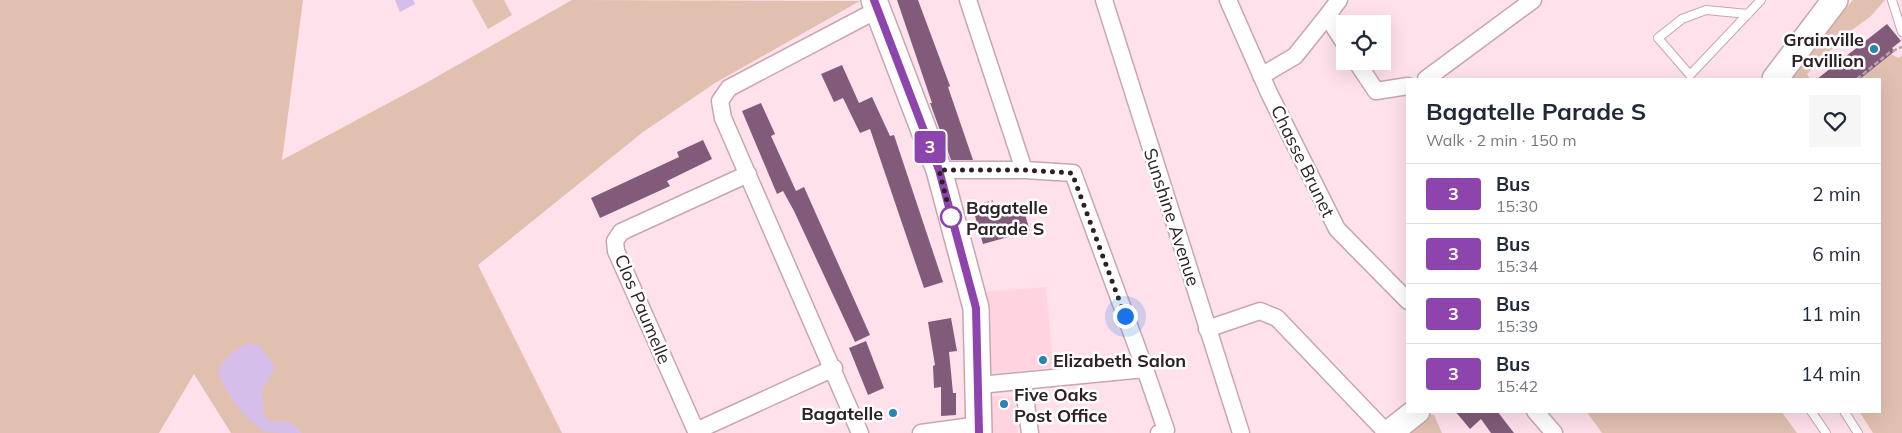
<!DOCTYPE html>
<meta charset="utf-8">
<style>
:root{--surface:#fff;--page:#f6f6f7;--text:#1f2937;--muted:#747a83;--line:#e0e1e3}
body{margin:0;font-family:Mulish,sans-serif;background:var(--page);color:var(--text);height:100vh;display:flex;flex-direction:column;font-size:19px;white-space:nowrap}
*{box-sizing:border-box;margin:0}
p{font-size:16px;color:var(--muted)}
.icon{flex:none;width:28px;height:28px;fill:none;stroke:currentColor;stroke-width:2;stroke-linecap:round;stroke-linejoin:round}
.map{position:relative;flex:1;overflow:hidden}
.details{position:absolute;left:1406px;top:78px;width:475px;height:335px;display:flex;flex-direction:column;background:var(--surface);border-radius:0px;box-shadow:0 5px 20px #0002}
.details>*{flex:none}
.badge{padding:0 10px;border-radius:4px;font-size:18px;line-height:32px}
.tools{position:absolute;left:1336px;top:15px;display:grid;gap:10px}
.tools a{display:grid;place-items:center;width:55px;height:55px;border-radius:0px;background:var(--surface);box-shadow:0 5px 20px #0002;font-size:25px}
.you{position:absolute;width:25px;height:25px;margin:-12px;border:4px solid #fff;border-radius:50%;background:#1a73e8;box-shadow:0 0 0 8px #1a73e833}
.map>.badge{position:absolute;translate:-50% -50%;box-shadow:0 0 0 2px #fff}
.round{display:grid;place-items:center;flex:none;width:52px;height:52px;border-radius:0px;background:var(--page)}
.summary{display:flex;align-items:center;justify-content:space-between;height:85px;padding:0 20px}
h1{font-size:24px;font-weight:700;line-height:38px}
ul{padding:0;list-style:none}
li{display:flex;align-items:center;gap:15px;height:60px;padding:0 20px;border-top:1px solid var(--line)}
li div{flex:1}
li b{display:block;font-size:19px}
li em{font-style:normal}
li .badge{min-width:55px;font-weight:700;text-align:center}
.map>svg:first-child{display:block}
.built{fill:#ffd3e0}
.green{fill:#e1c0b0}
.water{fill:#d6beeb}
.building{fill:#815b79}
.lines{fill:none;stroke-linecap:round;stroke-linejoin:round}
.service-casing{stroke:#c8a6b0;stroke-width:10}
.minor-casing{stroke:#c8a6b0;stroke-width:19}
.primary-casing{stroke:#c8a6b0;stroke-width:28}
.path{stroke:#b9a1a8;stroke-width:2.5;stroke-dasharray:5 2.5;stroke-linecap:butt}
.service{stroke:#fff;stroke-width:8}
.minor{stroke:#fff;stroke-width:16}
.primary{stroke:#fff;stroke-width:25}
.line-casing{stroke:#fff;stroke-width:11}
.line{stroke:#8e44ad;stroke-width:8}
.walk{stroke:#2e2125;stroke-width:5;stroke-dasharray:0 9}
.poi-dot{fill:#2884b1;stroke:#fff;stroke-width:2}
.stop-dot{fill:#fff;stroke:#8e44ad;stroke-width:2.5}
.labels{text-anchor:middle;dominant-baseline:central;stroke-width:5;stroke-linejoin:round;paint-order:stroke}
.poi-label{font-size:18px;font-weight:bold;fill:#2e2125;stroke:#fff;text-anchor:end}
.street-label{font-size:18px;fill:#2e2125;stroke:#fff}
.stop-label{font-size:18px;font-weight:bold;fill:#2e2125;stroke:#fff;text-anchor:start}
</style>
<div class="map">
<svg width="1902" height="433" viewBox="0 0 1902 433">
<rect width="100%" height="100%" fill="#fee1ea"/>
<path class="built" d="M1046 287 1053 367 985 375 983 292Z
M986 396 1016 397 1017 433H986Z"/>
<path class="green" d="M0 0H303L282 160 424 84 572 0 860 1 715 83 643 132 478 265 562 433H231L194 374 159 433H0Z
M472 0H504L512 15 488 29Z
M1853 0H1885L1871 16 1848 33 1807 74 1810 79H1789Z
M1891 54 1898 58 1902 56V433H1873L1859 411H1880V79H1860Z
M1586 411H1781L1797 433H1602Z
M1426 414 1434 415 1442 433H1403Z"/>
<path class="water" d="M395 0H413L415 4 400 12Z
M248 343 261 346 275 367 262 391 264 415 272 422C285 420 294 422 302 433 293 433 274 433 266 432 243 419 229 397 218 373 224 357 233 350 248 343Z"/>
<path class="building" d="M897 0H918L950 86 948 87 973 160H951L930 103H932Z
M1887 24 1901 41 1892 48 1895 51 1860 79H1817Z
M842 65 859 103 872 97 890 136 894 135 943 282 924 288 870 129 860 133 843 98 834 102 821 74Z
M761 103 775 134 771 136 796 191 804 187 870 335 855 342 794 211 783 191 777 194 742 111Z
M703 140 712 159 667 181 670 186 600 218 591 198 679 157 677 152Z
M992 206 995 217 1024 211 1030 231 983 244 973 209Z
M951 318 957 351 949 352 953 393H956V415L941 416V387L934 388 933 366 935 365 928 322Z
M866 341 884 388 868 395 849 348Z
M1455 411H1497L1514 433H1491L1481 419 1470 429Z"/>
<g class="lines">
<g class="service-casing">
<path id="service" d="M1892 0 1902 32
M1748 14 1706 10 1682 19 1658 38 1690 75 1761 0
M1811 411 1826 433
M1844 411 1858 433"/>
</g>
<g class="minor-casing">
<path id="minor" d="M968 0 1024 170
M1104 0 1241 433
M1228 0 1269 93 1337 229 1408 301
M1327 16 1339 0
M1356 61 1376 91 1408 86
M1261 76 1295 56 1327 16 1345 44
M1426 79 1533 0
M939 170H1024L1073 173 1145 369
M748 174 621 232 615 241 616 251 696 431 834 368
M1207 329 1260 311 1277 318 1387 433
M1023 382 1030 433
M980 385 1145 369 1166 430 1159 433
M1535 411 1554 433
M860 433 723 118 720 101 729 88 877 10
M921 433 979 425"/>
</g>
<g class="primary-casing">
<path id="primary" d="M874 0 939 170 976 308 979 433
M1775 79 1835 0
M1389 433 1417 411"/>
</g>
<path class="path" d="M1857 79 1890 52 1902 47
M970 208 993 201"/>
<use href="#service" class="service"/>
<use href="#minor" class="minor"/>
<use href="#primary" class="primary"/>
</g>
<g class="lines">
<g class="line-casing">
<path id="line" d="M874 0 939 170 976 308 979 433"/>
</g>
<use href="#line" class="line"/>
<path class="walk" d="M951 217 939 170H1024L1072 173 1125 316"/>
</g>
<g class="poi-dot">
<circle cx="1874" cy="49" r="5"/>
<circle cx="1043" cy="360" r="5"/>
<circle cx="1004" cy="404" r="5"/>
<circle cx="893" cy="413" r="5"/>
</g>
<circle class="stop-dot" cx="951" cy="217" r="10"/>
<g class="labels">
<g class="poi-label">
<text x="1864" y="39">Grainville<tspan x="1864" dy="21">Pavillion</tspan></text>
<text x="1053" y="360" text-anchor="start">Elizabeth Salon</text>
<text x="1014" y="394" text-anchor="start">Five Oaks<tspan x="1014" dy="21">Post Office</tspan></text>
<text x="883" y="413">Bagatelle</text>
</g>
<g class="street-label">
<text transform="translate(1303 161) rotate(64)">Chasse Brunet</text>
<text transform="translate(1172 217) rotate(72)">Sunshine Avenue</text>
<text transform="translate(643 309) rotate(67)">Clos Paumelle</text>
</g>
<g class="stop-label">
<text x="966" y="207">Bagatelle<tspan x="966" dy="21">Parade S</tspan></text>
</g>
</g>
</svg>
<div class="tools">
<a><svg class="icon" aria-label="locate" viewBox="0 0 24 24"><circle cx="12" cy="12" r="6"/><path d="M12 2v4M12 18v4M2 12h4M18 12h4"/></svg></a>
</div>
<div class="you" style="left:1125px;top:316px"></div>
<b class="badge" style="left:930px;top:147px;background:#8e44ad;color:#fff">3</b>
<section class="details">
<div class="summary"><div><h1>Bagatelle Parade S</h1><p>Walk · 2 min · 150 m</p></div><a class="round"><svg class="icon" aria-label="heart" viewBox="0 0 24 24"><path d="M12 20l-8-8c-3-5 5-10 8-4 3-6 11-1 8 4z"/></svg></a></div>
<ul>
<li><span class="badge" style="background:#8e44ad;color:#fff">3</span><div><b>Bus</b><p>15:30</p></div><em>2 min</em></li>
<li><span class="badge" style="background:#8e44ad;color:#fff">3</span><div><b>Bus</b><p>15:34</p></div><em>6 min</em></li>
<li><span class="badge" style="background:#8e44ad;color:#fff">3</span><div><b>Bus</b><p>15:39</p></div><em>11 min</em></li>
<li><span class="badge" style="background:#8e44ad;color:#fff">3</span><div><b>Bus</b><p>15:42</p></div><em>14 min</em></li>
</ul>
</section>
</div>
